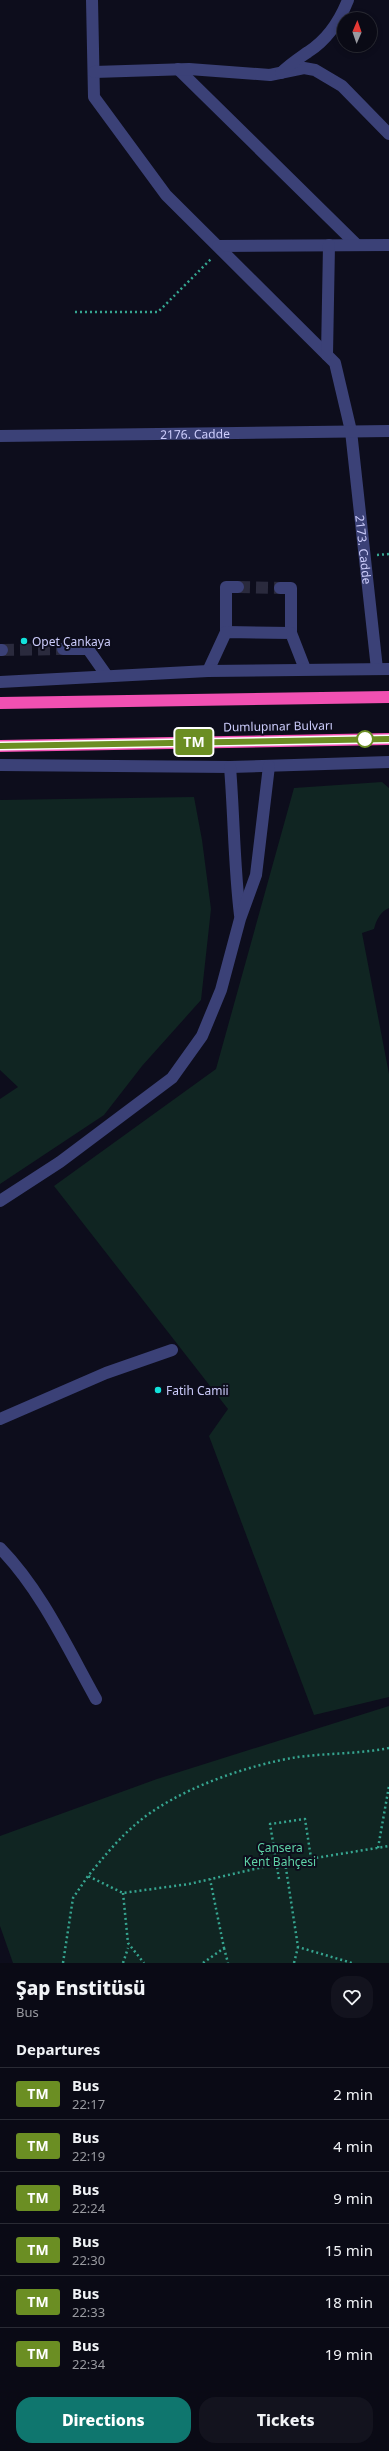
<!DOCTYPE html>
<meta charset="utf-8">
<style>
:root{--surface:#0a0a15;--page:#13131e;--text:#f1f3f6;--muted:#999aa0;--line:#2a2b34;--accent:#0f766e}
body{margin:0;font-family:"Noto Sans",sans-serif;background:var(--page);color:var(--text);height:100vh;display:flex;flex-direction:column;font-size:15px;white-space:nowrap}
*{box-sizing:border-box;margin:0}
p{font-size:13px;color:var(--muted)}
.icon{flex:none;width:22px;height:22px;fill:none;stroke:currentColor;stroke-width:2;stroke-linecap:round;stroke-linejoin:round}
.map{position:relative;height:1963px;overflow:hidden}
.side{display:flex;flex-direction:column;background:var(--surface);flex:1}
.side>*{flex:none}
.badge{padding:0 8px;border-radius:3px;font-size:14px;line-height:26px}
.needle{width:26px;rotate:2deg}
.fabs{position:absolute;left:337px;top:12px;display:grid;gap:8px}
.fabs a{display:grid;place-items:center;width:40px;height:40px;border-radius:50%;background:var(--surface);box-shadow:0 2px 6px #0003,0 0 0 1px var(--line);font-size:20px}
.map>.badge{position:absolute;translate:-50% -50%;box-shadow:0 0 0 2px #fff}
h2{padding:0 16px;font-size:15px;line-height:36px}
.round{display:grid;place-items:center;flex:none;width:42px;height:42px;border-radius:16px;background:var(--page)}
.summary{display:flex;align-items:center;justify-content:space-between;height:68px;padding:0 16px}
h1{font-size:19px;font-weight:800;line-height:30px}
.button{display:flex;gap:8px;margin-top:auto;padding:8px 16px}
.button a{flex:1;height:46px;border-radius:16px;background:var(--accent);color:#fff;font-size:16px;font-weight:800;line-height:46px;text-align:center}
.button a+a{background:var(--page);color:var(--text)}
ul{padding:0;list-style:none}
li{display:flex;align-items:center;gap:12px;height:52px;padding:0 16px;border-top:1px solid var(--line)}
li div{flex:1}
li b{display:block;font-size:15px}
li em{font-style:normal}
li .badge{min-width:44px;font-weight:700;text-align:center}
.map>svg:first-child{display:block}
.green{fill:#102522}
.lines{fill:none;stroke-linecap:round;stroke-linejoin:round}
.minor-tunnel{stroke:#2a2a3d;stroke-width:12;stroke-dasharray:12 6;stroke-linecap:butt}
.path{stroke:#36a590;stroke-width:2.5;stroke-dasharray:2 3;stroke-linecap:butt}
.minor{stroke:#3b4177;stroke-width:12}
.highway{stroke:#f150b2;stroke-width:12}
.line-casing{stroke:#fff;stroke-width:9}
.line{stroke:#6b8e23;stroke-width:6}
.poi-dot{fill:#12e1db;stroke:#0d0d1c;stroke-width:1.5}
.stop-dot{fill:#fff;stroke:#6b8e23;stroke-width:2}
.labels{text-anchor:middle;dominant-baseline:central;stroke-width:4;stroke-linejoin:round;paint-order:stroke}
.street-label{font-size:12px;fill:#ccccfb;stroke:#0d0d1c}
.poi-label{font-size:12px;fill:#ccccfb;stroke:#0d0d1c;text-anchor:start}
.park-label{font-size:12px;fill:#5fd4a7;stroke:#0d0d1c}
</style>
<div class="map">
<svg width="389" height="1963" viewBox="0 0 389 1963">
<rect width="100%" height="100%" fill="#0d0d1c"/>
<path class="green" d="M382 782 389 788V908C381 911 376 920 374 929L362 933 389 1074V1697L314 1715 209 1436 228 1409 54 1186 216 1069 294 788Z
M194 797 202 840 211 909 201 1000 142 1066 104 1115 0 1184V1099L18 1087 0 1070V800Z
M389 1706V1963H13L0 1926V1836L157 1779Z"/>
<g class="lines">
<path class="minor-tunnel" d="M238 587 280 588
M2 650 63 649"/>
<path class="path" d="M75 312H158L212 258
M377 555 389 554
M389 1748C359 1754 328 1753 298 1757 247 1765 175 1790 136 1824 118 1839 103 1858 88 1876L123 1893 189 1884 272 1865 389 1846
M378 1848 389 1786
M285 1862 298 1947 352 1963
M279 1879 270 1824 305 1819 311 1858
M123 1893 128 1943 144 1963
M224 1948 228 1963
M63 1963 73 1898 88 1876
M123 1963 128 1948
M203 1963 224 1948 210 1879
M294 1963 298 1947"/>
<g class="minor">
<path id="s1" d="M92 0 94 97 166 195 335 363 351 431 377 669"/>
<path d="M178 69 357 245"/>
<path d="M94 72 189 69 270 75 304 68 315 70 342 86 389 134"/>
<path d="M281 73C290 64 298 59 308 52 327 40 340 20 348 0"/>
<path d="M218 246 389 245"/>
<path d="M327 355 329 245"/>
<path id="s2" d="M0 436 389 431"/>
<path d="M280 588H291V633"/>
<path d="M226 632V587H238"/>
<path d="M63 649H88L107 676"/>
<path d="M0 650H2"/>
<path d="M208 671 226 632 291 633 305 669"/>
<path d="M0 682 208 671 389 669"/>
<path d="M0 765 230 767 389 762"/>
<path d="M230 767C234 816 234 866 240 915"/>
<path d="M0 1201 60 1162 172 1078 202 1036 221 990 240 919 256 875 269 766"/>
<path d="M0 1419 106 1373 172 1350"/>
<path d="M0 1548C41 1590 67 1647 96 1699"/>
</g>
<path class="highway" d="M0 703 389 697
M0 746 389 739"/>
</g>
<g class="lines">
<g class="line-casing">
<path id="line" d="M0 746 389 739"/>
</g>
<use href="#line" class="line"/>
</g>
<g class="poi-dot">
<circle cx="24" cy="641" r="4"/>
<circle cx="158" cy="1390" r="4"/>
</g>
<circle class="stop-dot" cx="365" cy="739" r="8"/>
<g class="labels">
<g class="street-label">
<text stroke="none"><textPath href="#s2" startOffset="195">2176. Cadde</textPath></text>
<text stroke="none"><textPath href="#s1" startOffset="646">2173. Cadde</textPath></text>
<text transform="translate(278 726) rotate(-1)">Dumlupınar Bulvarı</text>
</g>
<g class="poi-label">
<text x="32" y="641">Opet Çankaya</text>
<text x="166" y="1390">Fatih Camii</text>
</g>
<g class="park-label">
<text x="280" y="1847">Çansera<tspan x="280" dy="14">Kent Bahçesi</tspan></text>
</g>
</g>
</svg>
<div class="fabs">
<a><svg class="needle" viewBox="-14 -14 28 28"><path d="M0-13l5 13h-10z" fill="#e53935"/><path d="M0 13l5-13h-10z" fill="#999aa0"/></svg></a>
</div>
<b class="badge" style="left:194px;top:742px;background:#6b8e23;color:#fff">TM</b>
</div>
<section class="side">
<div class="summary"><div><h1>Şap Enstitüsü</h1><p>Bus</p></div><a class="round"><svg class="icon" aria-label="heart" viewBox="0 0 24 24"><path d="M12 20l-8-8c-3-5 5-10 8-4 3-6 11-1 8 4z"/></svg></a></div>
<h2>Departures</h2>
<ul>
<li><span class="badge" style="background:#6b8e23;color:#fff">TM</span><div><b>Bus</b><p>22:17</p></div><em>2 min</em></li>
<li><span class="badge" style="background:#6b8e23;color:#fff">TM</span><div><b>Bus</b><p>22:19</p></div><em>4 min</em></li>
<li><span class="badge" style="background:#6b8e23;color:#fff">TM</span><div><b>Bus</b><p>22:24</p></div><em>9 min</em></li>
<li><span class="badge" style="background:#6b8e23;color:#fff">TM</span><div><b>Bus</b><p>22:30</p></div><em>15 min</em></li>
<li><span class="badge" style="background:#6b8e23;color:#fff">TM</span><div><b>Bus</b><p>22:33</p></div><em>18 min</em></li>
<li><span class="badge" style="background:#6b8e23;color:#fff">TM</span><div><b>Bus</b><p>22:34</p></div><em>19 min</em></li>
</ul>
<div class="button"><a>Directions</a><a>Tickets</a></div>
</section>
